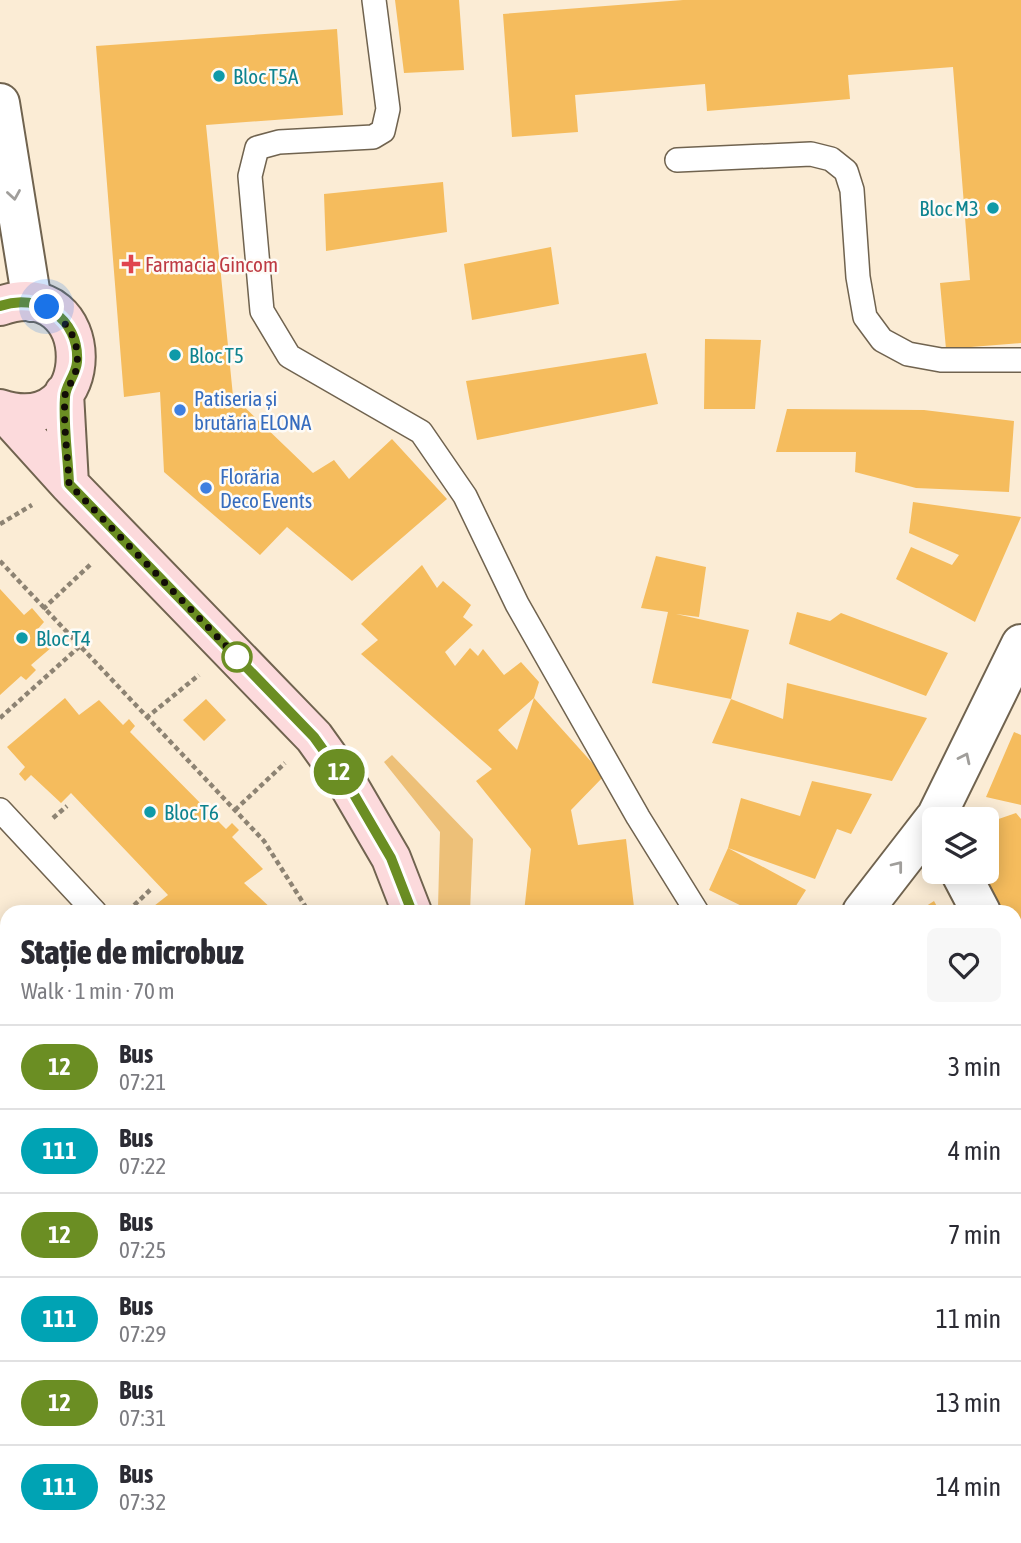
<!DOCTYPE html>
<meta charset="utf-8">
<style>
:root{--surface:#fff;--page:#f7f7f7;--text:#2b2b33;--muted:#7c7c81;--line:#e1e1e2}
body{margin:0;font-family:"Asap Condensed",sans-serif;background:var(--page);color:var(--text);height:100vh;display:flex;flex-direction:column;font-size:26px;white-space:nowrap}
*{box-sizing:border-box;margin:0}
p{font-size:23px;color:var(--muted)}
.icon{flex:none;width:38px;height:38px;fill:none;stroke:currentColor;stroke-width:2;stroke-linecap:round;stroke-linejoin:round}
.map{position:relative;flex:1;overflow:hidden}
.sheet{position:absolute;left:0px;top:905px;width:1022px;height:639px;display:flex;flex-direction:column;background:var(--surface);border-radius:21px 21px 0 0;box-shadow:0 4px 18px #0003}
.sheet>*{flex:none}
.badge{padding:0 14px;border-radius:23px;font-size:24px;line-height:46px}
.tools{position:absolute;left:922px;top:807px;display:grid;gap:14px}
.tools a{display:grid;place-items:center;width:77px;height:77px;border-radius:10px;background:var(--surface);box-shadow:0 4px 18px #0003;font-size:35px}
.you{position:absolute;width:35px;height:35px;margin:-18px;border:5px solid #fff;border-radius:50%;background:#1a73e8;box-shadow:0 0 0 10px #1a73e833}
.map>.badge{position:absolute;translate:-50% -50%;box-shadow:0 0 0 4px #fff}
.round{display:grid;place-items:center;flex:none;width:74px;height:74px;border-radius:10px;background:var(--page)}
.overview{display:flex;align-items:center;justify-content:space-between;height:119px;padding:0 21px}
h1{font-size:33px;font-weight:800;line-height:52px}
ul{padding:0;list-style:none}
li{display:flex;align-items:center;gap:21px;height:84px;padding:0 21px;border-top:2px solid var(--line)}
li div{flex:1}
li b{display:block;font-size:26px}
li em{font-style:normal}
li .badge{min-width:77px;font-weight:700;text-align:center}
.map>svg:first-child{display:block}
.green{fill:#edc078}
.building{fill:#f5bc5d}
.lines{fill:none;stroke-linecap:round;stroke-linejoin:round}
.service-casing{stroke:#70634f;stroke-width:26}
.minor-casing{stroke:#70634f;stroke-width:42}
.secondary-casing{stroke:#70634f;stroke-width:42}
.path{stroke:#8d8373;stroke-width:4.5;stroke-dasharray:5 3.5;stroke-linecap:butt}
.service{stroke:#fff;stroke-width:23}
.minor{stroke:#fff;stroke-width:38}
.secondary{stroke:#fcdadc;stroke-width:38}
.oneway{stroke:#a09e9b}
.line-casing{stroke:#fff;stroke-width:16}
.line{stroke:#6b8e23;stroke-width:10}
.walk{stroke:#120d06;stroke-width:7;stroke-dasharray:0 12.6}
.culture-dot{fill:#0f9aa8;stroke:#fefbf6;stroke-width:2.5}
.health-dot{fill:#e0444e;stroke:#fefbf6;stroke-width:2.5}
.shop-dot{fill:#3f7fe0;stroke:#fefbf6;stroke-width:2.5}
.stop-dot{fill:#fff;stroke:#6b8e23;stroke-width:3.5}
.labels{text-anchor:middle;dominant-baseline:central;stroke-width:5;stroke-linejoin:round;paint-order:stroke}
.culture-label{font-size:21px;fill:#0d838f;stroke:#fefbf6;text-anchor:start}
.health-label{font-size:21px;fill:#be3a42;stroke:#fefbf6;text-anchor:start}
.shop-label{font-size:21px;fill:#366cbe;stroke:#fefbf6;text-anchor:start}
</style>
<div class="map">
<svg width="1021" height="1543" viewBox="0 0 1021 1543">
<rect width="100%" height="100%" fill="#fbecd5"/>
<path class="green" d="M392 755 473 839 470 912H440L438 907 440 832 384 762Z"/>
<path class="building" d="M395 0H459L464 70 404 73Z
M683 0H1021V343L946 349 940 283 970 280 953 67 848 75 850 99 707 111 705 84 575 95 578 132 512 137 503 14Z
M337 29 343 115 206 125 233 396 313 473 334 460 349 479 392 439 447 499 352 581 287 527 260 555 164 472 160 392 124 397 96 46Z
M443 182 447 232 326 251 324 194Z
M551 247 559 304 472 320 464 264Z
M705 339 761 340 755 409H704Z
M646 353 658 404 477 440 466 381Z
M787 409 924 410 1014 421 1009 492 916 488 855 472 856 452H776Z
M913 502 1021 517 975 622 896 579 911 547 952 565 959 555 909 533Z
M656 556 706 567 699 617 676 614 749 630 731 699 652 683 668 612 641 608Z
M422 565 437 588 443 581 471 605 463 617 473 625 445 652 455 666 470 648 478 656 483 649 504 675 521 662 539 682 534 698 498 730 517 750 534 698 604 776 571 810 578 845 626 839 634 907 610 908 612 912H524L531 849 476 781 492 769 361 654 378 640 361 624Z
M0 589 24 615 32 608 44 622 37 630 52 647 31 665 36 670 26 680 21 676 0 695Z
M797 612 830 621 841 613 948 653 926 696 789 644Z
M787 683 927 718 892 781 712 743 731 699 783 719Z
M65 698 79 715 99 700 123 725 129 719 135 726 130 732 219 822 226 829 232 823 239 830 232 837 263 869 244 883 275 912H160L154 906 168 895 71 793 61 803 31 775 25 781 19 774 25 767 7 747Z
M206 699 226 720 204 741 183 720Z
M1014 732 1021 735V805L986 797Z
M812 781 872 794 851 834 837 829 815 879 728 848 741 798 800 816Z
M1016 813 1021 819V953L1015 941V912H1001L982 872H987V823Z
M728 848 806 890 792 912H754L709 890Z
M934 901 940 912H917Z
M1021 1124V1202L1015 1194V1126Z
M1021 1339V1396H1020L1015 1379V1341Z
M0 1435 7 1436V1530L0 1529Z
M1021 1457V1495L1015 1497V1459Z
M5 1536H319L310 1543H4Z
M523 1536H634L633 1543H523Z
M887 1536H946L947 1543H888Z"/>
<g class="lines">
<g class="service-casing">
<path id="service" d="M374 0 388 109 383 131 373 137 279 142 257 148 250 176 262 311 289 356 421 432 465 496 517 604 638 817 697 912
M677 160 811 154 831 159 846 171 852 190 858 277 865 317 882 340 908 354 941 360H1021
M0 810 95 912
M0 1365H7
M659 1543 660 1536"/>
</g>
<g class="minor-casing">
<path id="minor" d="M0 103 32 302
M935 819 1021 644
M960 872 981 912
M862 912 934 819
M1015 979 1021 990"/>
</g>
<g class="secondary-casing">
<path id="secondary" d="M0 306C100 270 102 442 0 409
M64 393 69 484 314 737 349 786 391 858 412 912
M2 410 69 484
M414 1543 415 1536"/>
</g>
<path class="path" d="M0 524 32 505
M0 561 264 841 309 912
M43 609 92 563
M0 718 79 647
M146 718 199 675
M235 810 285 763
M53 818 67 806
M128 911 150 890
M0 1158H7
M0 1256H7"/>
<use href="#service" class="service"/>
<use href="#minor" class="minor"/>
<use href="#secondary" class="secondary"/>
</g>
<defs><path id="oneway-chevron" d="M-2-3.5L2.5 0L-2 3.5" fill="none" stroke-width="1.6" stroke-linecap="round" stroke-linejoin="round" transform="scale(1.75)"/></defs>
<g class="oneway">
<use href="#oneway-chevron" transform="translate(14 195) rotate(81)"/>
<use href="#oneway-chevron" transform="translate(965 758) rotate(-64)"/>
<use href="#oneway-chevron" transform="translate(898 866) rotate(-52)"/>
</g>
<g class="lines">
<g class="line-casing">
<path id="line" d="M0 306C38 292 80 318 77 362 76 375 65 386 65 397 63 425 68 456 69 484L314 737 349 786 391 858 412 912"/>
</g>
<use href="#line" class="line"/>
<path class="walk" d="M47 307C71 324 84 348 74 377 71 384 65 389 65 397 63 425 68 456 69 484L237 657"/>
</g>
<g class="culture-dot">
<circle cx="219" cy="76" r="7"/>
<circle cx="993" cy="208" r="7"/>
<circle cx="175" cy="355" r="7"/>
<circle cx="22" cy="638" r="7"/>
<circle cx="150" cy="812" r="7"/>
</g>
<path class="health-dot" d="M127.5 253.5h7v7h7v7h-7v7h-7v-7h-7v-7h7z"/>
<g class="shop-dot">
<circle cx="180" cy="410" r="7"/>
<circle cx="206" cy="488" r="7"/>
</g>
<circle class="stop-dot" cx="237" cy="657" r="14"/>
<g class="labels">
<g class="culture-label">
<text x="233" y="76">Bloc T5A</text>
<text x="979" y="208" text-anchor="end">Bloc M3</text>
<text x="189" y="355">Bloc T5</text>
<text x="36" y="638">Bloc T4</text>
<text x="164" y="812">Bloc T6</text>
</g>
<g class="health-label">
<text x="145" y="264">Farmacia Gincom</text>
</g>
<g class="shop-label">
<text x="194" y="398">Patiseria și<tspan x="194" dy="24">brutăria ELONA</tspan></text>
<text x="220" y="476">Florăria<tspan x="220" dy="24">Deco Events</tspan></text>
</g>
</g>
</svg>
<div class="tools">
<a><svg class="icon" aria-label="layers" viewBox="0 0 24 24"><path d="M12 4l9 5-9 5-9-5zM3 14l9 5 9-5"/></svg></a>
</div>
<div class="you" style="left:47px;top:307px"></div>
<b class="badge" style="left:339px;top:772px;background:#6b8e23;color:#fff">12</b>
<section class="sheet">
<div class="overview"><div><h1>Stație de microbuz</h1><p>Walk · 1 min · 70 m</p></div><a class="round"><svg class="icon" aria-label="heart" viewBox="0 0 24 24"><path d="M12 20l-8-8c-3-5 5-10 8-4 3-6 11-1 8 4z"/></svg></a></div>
<ul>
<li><span class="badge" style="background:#6b8e23;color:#fff">12</span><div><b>Bus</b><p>07:21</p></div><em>3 min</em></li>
<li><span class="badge" style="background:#00a3b4;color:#fff">111</span><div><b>Bus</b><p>07:22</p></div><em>4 min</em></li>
<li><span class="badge" style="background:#6b8e23;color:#fff">12</span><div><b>Bus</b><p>07:25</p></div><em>7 min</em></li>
<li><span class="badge" style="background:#00a3b4;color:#fff">111</span><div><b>Bus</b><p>07:29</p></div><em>11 min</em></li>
<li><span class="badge" style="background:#6b8e23;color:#fff">12</span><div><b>Bus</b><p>07:31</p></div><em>13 min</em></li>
<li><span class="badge" style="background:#00a3b4;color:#fff">111</span><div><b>Bus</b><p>07:32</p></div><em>14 min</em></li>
</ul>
</section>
</div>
